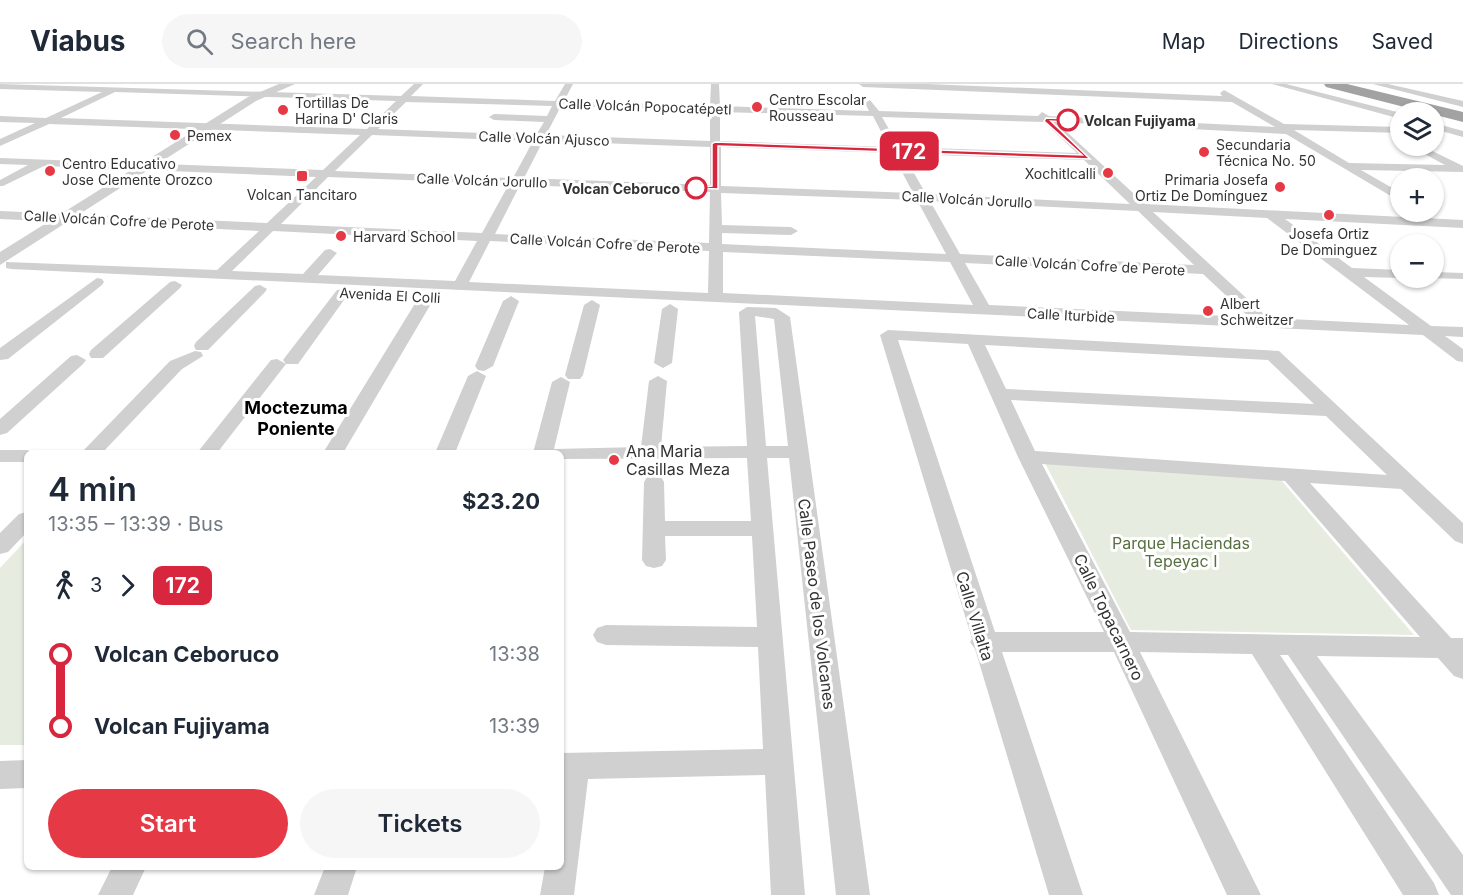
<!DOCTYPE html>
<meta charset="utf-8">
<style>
:root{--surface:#fff;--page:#f6f6f7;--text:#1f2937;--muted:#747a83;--line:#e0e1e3;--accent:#e63946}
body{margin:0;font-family:Inter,sans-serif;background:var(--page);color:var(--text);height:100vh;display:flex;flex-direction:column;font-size:22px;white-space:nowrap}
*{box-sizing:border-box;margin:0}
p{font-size:20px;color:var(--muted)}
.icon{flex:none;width:33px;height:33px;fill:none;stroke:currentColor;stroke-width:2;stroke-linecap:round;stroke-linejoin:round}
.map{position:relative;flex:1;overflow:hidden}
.side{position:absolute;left:24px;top:366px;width:540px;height:420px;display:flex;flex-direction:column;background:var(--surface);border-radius:9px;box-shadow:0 2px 4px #0004}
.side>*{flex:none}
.badge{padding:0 12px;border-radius:9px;font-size:21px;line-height:39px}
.buttons{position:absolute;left:1390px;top:18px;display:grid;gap:12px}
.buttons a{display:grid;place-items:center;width:54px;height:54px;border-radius:50%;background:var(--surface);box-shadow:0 2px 4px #0004;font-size:30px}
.map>.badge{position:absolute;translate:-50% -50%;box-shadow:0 0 0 3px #fff}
.legs{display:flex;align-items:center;gap:9px;height:66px;padding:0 24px;font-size:20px}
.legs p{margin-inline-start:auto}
.head{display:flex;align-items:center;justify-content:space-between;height:102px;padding:0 24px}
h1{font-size:33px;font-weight:600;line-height:45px}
.primary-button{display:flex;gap:12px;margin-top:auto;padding:12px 24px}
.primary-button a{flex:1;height:69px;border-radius:36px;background:var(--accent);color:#fff;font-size:24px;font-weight:600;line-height:69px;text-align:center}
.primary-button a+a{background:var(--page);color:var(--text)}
ul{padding:0 24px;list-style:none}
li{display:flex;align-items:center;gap:21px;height:72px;font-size:22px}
li i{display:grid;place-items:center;width:9px;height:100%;margin:0 8px;background:currentColor}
li i::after{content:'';width:15px;height:15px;margin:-8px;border:4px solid;border-radius:50%;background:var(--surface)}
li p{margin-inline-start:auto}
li:first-child i{background:linear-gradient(#0000 50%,currentColor 0)}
li:last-child i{background:linear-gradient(currentColor 50%,#0000 0)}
header{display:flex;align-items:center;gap:36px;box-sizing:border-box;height:84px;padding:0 30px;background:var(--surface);border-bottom:2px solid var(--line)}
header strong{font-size:28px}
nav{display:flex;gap:33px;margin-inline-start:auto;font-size:21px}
.search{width:420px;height:54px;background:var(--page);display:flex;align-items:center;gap:15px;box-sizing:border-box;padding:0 21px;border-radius:33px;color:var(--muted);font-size:22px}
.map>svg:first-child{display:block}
.green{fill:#e6ecdf}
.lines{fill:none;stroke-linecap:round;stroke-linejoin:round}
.pedestrian{fill:#d0d0d0;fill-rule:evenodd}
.minor{fill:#d0d0d0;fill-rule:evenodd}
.tertiary{fill:#d0d0d0;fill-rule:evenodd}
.trunk{fill:#a2a2a2;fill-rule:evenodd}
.line-1{fill:#d7263d;stroke:#fff;stroke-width:1.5}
.poi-dot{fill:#e63946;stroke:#fff;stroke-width:2}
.stop-1-dot{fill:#fff;stroke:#d7263d;stroke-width:3}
.labels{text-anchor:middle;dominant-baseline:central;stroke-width:6;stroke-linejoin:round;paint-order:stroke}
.far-poi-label{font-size:14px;fill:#333;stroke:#fff;text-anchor:start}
.far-street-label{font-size:14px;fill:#333;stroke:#fff}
.far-stop-label{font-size:14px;font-weight:bold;fill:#333;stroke:#fff;text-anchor:start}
.poi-label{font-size:16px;fill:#333;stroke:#fff;text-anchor:start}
.park-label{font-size:16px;fill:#56703f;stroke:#fff}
.street-label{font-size:16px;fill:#333;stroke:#fff}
.neighbourhood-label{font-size:18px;font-weight:bold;fill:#000;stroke:#fff}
</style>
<header>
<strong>Viabus</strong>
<div class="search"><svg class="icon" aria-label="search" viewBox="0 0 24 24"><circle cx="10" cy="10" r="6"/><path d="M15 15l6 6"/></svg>Search here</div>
<nav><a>Map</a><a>Directions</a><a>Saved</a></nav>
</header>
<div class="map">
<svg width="1463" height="811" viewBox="0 0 1463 811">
<rect width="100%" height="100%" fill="#fff"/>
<path class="green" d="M1045 379 1281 396 1414 551 1131 546Z
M27 455V661H0V484Z"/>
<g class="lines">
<path class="pedestrian" d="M1434 188 1463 189V195L1430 194H1434Z"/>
<path class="minor" d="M0 0 401 12 414 0H423L411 12 555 17 565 0H573L564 17 710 22 711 0H719L720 22 869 27 865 19 870 16 879 27 1038 32 1042 28 1049 32 1275 43 1232 18 863 3 859 0H927L1222 12 1220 9 1224 6 1284 40 1401 43V49L1294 46 1349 79 1445 81 1410 62H1422L1463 82V88L1361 86 1401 109V118L1286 50 1056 38 1145 120 1463 136V144L1285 135 1352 184 1401 186V194H1404H1401L1364 193 1431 242 1463 243V253L1445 252 1463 265V278L1457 277 1423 251 11 185 6 184V178L217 186 259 147 0 135V127L267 139 316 93 44 82 3 102H0V96L28 81 0 80V74L323 86 360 51 49 40 0 62V55L35 39 0 38V32L46 34 102 8 0 5ZM115 8 396 17 367 45 61 34ZM406 18 552 22 547 32 494 30 489 33 494 36 544 38 536 51 378 45ZM561 22 710 27V57L546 51ZM720 28 873 32 889 63 720 57ZM882 33 1044 38 1077 69 899 63ZM372 51 533 57 513 94 335 87ZM543 57 710 63V101L524 94ZM721 63 892 69 913 109 721 102ZM903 70 1084 76 1130 120 926 110ZM328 93 509 100 482 149 281 140ZM520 101 710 108 709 159 495 150ZM721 109 917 116 946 170 722 160V149L791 151 798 147 791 143 722 141ZM930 117 1138 127 1194 181 960 170ZM1153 128 1267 134 1409 241 1268 234ZM273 147 477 157 455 197 318 191 337 169 330 165 325 166 303 190 232 187ZM490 157 709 167 708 209 469 198ZM723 168 950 178 973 221 723 209ZM965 179 1203 190 1249 233 989 221Z
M1272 0H1286L1401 29V35Z
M1373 0H1388L1463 17V23Z
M1434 39 1463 47V53L1434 45Z
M97 194 102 195 104 198 102 201 8 275 0 276V264Z
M175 197 182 201 180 204 103 274H91L89 270 91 266 170 198Z
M260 201 267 205 265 208 208 266H196L194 262 196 258 255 202Z
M342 205 349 209 298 280H286L283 276 286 272 337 206Z
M427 208 435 213 343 369H323L419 213Z
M511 212 519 217 493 282 484 287 478 286 475 282 503 217Z
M592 216 600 221 583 291 580 295H568L565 291 584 221Z
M670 220 678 225 672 279 663 284 654 279 662 225Z
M747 223 776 224 790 233 870 811H836L789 374H767L805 811H771L765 691 588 695 574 811H540L545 783H561V669L763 665 758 563 606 561 597 558 593 551 597 544 606 541 757 543 752 452H665L666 476 662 482 654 484 646 482 642 476 644 398 647 393H661L664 398 665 437H751L747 374 561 375V369H533L552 298 561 293 570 298 554 365 641 363 649 297 658 292 667 297 661 363 747 362 739 228ZM755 232 774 235 788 362H766Z
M888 246 1279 267 1463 439V460L1455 457 1401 405 1310 399 1451 554H1463V595L1454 592 1438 574 1317 572 1463 771V811H1451L1288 571H1280L1434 799 1439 811H1403L1252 570 1140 568 1261 811H1227L1114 568H1002L1083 811H1049L975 565 970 558 972 555 880 251ZM898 256 968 260 1018 373 1104 548H995ZM985 261 1268 276 1314 320 1006 305ZM1011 316 1326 332 1387 391 1035 367ZM1042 380 1285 397 1420 553 1130 548Z
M195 267 201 268 203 272 182 285 102 369H81L170 277Z
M77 271 86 276 83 280 7 349 0 351V335L71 272Z
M277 275 286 280 217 369H197L271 276Z
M477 287 486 292 455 369H435L468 292Z
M0 366H27L35 369H27V378H0Z
M27 428V448L8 468 0 470V449L19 430Z
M27 676V704L0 705V677Z
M112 783H146L133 811H98Z
M325 783H357L348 811H314Z"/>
<path class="tertiary" d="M279 0H295L256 17 0 181V168L248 13Z"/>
<path class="trunk" d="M1324 0H1347L1463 28V38L1326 3Z"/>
</g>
<path class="line-1" d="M1046 34 1070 35 1068 38 1051 37 1090 75 718 62V105L693 104 712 102V60L715 58 1082 71 1044 37Z"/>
<g class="poi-dot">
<circle cx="757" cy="23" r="6"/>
<circle cx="283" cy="26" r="6"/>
<circle cx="175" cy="51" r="6"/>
<circle cx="1204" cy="68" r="6"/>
<circle cx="50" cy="87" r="6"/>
<circle cx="1108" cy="89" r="6"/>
<rect x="296" y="86" width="12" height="12" rx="3"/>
<circle cx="1280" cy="103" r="6"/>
<circle cx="1329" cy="131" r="6"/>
<circle cx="341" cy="152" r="6"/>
<circle cx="1208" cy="227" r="6"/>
<circle cx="614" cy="376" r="6"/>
</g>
<g class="stop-1-dot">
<circle cx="1068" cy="36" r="10"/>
<circle cx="696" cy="104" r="10"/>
</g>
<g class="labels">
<g class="far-poi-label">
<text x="769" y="15">Centro Escolar<tspan x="769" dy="16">Rousseau</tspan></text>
<text x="295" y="18">Tortillas De<tspan x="295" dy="16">Harina D' Claris</tspan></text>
<text x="187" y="51">Pemex</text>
<text x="1216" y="60">Secundaria<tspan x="1216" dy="16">Técnica No. 50</tspan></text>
<text x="62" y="79">Centro Educativo<tspan x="62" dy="16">Jose Clemente Orozco</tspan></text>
<text x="1096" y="89" text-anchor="end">Xochitlcalli</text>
<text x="1268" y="95" text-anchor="end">Primaria Josefa<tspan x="1268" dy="16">Ortiz De Domínguez</tspan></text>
<text x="302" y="110" text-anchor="middle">Volcan Tancitaro</text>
<text x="1329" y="149" text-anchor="middle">Josefa Ortiz<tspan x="1329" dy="16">De Dominguez</tspan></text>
<text x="353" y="152">Harvard School</text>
<text x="1220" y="219">Albert<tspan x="1220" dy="16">Schweitzer</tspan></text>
</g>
<g class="far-street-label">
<text transform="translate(645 22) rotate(2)">Calle Volcán Popocatépetl</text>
<text transform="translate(544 54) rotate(2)">Calle Volcán Ajusco</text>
<text transform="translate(482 96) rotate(2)">Calle Volcán Jorullo</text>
<text transform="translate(967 115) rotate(3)">Calle Volcán Jorullo</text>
<text transform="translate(119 136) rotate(3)">Calle Volcán Cofre de Perote</text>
<text transform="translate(605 159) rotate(3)">Calle Volcán Cofre de Perote</text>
<text transform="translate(1090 181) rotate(3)">Calle Volcán Cofre de Perote</text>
<text transform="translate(390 211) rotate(3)">Avenida El Colli</text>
<text transform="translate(1071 231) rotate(3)">Calle Iturbide</text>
</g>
<g class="far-stop-label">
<text x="1084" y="36">Volcan Fujiyama</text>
<text x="680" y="104" text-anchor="end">Volcan Ceboruco</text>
</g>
<g class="poi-label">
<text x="626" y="367">Ana Maria<tspan x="626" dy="18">Casillas Meza</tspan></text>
</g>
<g class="park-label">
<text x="1181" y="459">Parque Haciendas<tspan x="1181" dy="18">Tepeyac I</tspan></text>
</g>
<g class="street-label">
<text transform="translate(817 520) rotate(83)">Calle Paseo de los Volcanes</text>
<text transform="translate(975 532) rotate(73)">Calle Villalta</text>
<text transform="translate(1109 533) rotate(64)">Calle Topacarnero</text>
</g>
<g class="neighbourhood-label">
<text x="296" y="323">Moctezuma<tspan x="296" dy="21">Poniente</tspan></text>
</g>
</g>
</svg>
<div class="buttons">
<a><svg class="icon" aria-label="layers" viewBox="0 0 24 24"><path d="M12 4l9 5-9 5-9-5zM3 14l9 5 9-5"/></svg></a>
<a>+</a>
<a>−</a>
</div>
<b class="badge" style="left:909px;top:67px;background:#d7263d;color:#fff">172</b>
<section class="side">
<div class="head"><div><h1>4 min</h1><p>13:35 – 13:39 · Bus</p></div><b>$23.20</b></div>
<div class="legs"><svg class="icon" aria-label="walk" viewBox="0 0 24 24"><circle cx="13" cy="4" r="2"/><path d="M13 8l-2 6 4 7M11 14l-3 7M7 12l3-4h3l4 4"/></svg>3<svg class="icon" aria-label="forward" viewBox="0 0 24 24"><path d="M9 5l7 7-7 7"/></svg><b class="badge" style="background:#d7263d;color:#fff">172</b></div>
<ul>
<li><i style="color:#d7263d"></i><b>Volcan Ceboruco</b><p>13:38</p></li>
<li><i style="color:#d7263d"></i><b>Volcan Fujiyama</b><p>13:39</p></li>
</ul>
<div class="primary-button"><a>Start</a><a>Tickets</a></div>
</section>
</div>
